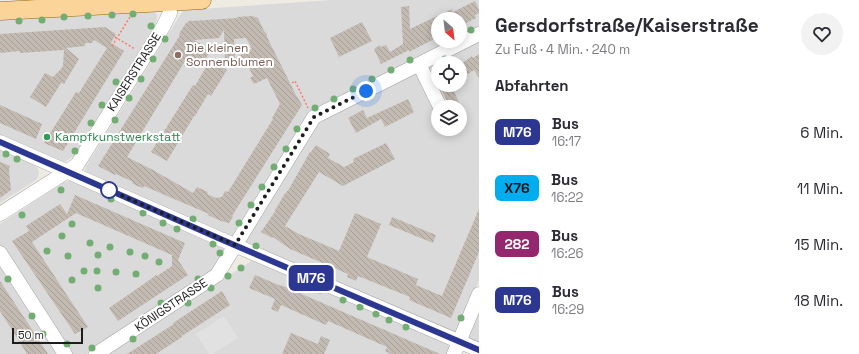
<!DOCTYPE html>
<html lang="de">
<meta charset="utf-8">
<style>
:root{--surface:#fff;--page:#f2f2f3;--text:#2b2b33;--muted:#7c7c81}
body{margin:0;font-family:"Space Grotesk",sans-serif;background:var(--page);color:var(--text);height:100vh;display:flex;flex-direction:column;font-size:15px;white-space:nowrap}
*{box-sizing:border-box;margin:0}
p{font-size:13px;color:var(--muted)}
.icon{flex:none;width:22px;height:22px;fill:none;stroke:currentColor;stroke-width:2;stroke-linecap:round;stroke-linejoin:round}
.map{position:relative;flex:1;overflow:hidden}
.sheet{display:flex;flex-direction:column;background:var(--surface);width:380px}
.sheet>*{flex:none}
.badge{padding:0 8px;border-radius:6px;font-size:14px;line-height:26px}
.needle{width:26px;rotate:152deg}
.controls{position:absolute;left:431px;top:12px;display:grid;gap:8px}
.controls a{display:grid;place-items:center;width:36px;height:36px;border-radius:50%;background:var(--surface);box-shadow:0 2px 10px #0003;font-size:20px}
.scale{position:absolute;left:12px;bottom:10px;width:71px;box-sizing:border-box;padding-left:4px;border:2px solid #1d1d1d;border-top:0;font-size:11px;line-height:14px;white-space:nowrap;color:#1d1d1d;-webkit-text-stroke:3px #fff;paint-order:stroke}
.you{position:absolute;width:20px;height:20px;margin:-10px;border:3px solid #fff;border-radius:50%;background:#1a73e8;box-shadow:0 0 0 6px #1a73e833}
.map>.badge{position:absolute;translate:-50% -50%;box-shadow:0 0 0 2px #fff}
h2{padding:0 16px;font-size:15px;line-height:36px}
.round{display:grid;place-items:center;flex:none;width:42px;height:42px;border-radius:21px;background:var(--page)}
.summary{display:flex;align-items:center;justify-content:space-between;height:68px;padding:0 16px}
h1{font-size:19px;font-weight:700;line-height:30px}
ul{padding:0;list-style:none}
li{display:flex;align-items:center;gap:12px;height:56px;padding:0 16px}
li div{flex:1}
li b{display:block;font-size:15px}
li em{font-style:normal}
li .badge{min-width:44px;font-weight:700;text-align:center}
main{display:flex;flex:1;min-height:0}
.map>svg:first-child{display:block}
.residential{fill:#dbdada;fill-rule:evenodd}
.parking{fill:#e1e1e1}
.building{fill:url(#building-back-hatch);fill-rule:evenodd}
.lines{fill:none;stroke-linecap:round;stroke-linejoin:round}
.minor-casing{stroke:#a4a4a4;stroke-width:15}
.major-casing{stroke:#956801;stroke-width:19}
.path{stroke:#f97b69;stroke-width:1.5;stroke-dasharray:2 2;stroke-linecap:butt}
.minor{stroke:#fff;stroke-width:14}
.major{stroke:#fbd49a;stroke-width:18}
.tree{fill:#72ad73}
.line-casing{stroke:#fff;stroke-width:9}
.line{stroke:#2c3792;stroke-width:6}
.walk{stroke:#1d1d1d;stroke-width:4;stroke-dasharray:0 7.2}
.education-dot{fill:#8d6e63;stroke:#fff;stroke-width:1.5}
.leisure-dot{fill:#2e9e5b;stroke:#fff;stroke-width:1.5}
.stop-dot{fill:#fff;stroke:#2c3792;stroke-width:2}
.labels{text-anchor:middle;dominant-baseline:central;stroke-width:4;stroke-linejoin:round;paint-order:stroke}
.education-label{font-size:12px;fill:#785e54;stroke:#fff;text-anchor:start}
.street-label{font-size:12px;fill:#1d1d1d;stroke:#fff}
.leisure-label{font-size:12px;fill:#27864d;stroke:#fff;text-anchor:start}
</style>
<main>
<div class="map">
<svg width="479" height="354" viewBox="0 0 479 354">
<defs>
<pattern id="building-back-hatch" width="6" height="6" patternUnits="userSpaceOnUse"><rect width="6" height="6" fill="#c3bab2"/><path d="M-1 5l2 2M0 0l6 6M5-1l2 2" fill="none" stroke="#a79f99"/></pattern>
</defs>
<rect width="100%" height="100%" fill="#eeebe3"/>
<path class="residential" d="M332 0H479V28L460 37V19H438V41H452L310 112 233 237 86 174 85 171V168L182 12 184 10Z
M150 10 155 12 157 15V20L155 25 74 156 63 163 0 136V20Z
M479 41V281L457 330 454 332 245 243 318 121ZM438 63H460V85H438ZM438 107H460V129H438Z
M0 149 35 165 38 169 39 174 38 177 36 180 0 203Z
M70 181 77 183 225 249 211 272 86 354H72L0 245V224L64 182Z
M253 260 447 343 449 347 448 354H106Z
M0 264 59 354H0Z
M479 309V343L470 340 468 338V335Z"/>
<path class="parking" d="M224 316 238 338 213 354H209L196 334Z"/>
<path class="building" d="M475 1 479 10V13L475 15 476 18 460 26V19H438V37L409 52V50L381 64 374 49 380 45 381 47 386 45 390 52 403 44 401 7 409 6 410 29 452 9 453 12Z
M252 16 258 18 264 31 267 34V37L297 97V96L302 105 232 216 233 217 229 223 221 221 208 215 209 214 144 186 143 188 137 186 132 183 133 182 116 174 115 175 98 166 180 35 179 34 186 23 191 20 192 21 237 18V17ZM224 30 225 61 245 60 253 76 250 78 254 84 267 78 280 104 272 118 273 119 228 192 225 191 222 197 216 198 207 194 208 192 197 187 193 193 153 170 127 157 188 56 206 67 195 86 193 85 151 152 167 161 194 116H195L208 94 211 96 227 70 206 58 211 50 194 40 219 38ZM246 38 252 49 235 58 234 39Z
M362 22 372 41 339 57 330 38Z
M105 27 116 34 111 43 124 51 63 151 44 143 76 92 79 93 107 48 94 40 92 43H85V46L66 48 79 59 64 84 61 83 46 107 30 97 45 73 53 77 61 69 63 66 64 50 20 53V51L0 53V34Z
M479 54V78L474 70 466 75 465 74 460 77V65L472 56 473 58Z
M439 85H451L461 107H448V103Z
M408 99 414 112 385 127 381 119 356 133 348 118 363 110 367 118Z
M0 105 42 124 36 139 0 123Z
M386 143 395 159 343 186 319 172 285 226 299 234 339 251 355 213 381 224 367 257 418 279 416 285 442 296 479 209V252L451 318 409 300 410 297 358 276 356 281 347 277 348 274 290 249 273 237 272 238 261 232 274 213 277 206V207L284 195 289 189 310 152H311L316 145 330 154 328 158 344 167 354 162 353 159Z
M0 162 10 166 9 170 11 190 0 198Z
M75 195 185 243 178 260 188 275 118 321 109 308 151 279 156 275 157 276 172 266V255L76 213 32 242 88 327 75 334 12 241 29 231 26 226 60 204 67 214Z
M392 217 436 235 433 243 389 225Z
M255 275 281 286V285L440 354H391L385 351 387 347 328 321 326 325 281 305 278 312 271 309 275 299 249 288Z
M0 281 39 340 48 354H27L24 349 0 311Z
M222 291 230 305 182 336V337L156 354H127L174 324 173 323Z
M291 333 318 344 321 336 330 340 324 354H282Z"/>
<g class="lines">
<g class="minor-casing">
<path id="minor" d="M419 64 440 107
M0 142 225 241 479 350
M0 214 77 165 163 27 170 13 169 2
M0 253 65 354
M96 354 217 275 314 117 479 34
M454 354 479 294"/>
</g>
<g class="major-casing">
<path id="major" d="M0 11 202 0"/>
</g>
<path class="path" d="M115 37 135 49
M112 46 130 17
M292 83 295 81 308 108"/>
<use href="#minor" class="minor"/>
<use href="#major" class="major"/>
</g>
<g class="tree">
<circle cx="133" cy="14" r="3.5"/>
<circle cx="112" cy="15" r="3.5"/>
<circle cx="88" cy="16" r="3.5"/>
<circle cx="64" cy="17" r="3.5"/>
<circle cx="42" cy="20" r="3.5"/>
<circle cx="19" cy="21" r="3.5"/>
<circle cx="151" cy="26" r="3.5"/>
<circle cx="471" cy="30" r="3.5"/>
<circle cx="165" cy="39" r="3.5"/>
<circle cx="153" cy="59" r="3.5"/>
<circle cx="445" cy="59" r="3.5"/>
<circle cx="410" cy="60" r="3.5"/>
<circle cx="391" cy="70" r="3.5"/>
<circle cx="141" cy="79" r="3.5"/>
<circle cx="372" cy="79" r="3.5"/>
<circle cx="116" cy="82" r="3.5"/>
<circle cx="353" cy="89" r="3.5"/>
<circle cx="129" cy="98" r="3.5"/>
<circle cx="334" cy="99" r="3.5"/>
<circle cx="102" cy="105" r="3.5"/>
<circle cx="315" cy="108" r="3.5"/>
<circle cx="115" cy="120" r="3.5"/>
<circle cx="91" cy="123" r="3.5"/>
<circle cx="297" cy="129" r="3.5"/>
<circle cx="105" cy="137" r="3.5"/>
<circle cx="286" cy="149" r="3.5"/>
<circle cx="75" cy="151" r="3.5"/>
<circle cx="6" cy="154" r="3.5"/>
<circle cx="17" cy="159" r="3.5"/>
<circle cx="274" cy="167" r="3.5"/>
<circle cx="262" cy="187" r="3.5"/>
<circle cx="61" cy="190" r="3.5"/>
<circle cx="111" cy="199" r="3.5"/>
<circle cx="251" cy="205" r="3.5"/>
<circle cx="143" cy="213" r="3.5"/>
<circle cx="22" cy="215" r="3.5"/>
<circle cx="193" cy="219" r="3.5"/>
<circle cx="163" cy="223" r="3.5"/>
<circle cx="239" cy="223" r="3.5"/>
<circle cx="72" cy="224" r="3.5"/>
<circle cx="177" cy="229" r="3.5"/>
<circle cx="62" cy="236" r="3.5"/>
<circle cx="90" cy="243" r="3.5"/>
<circle cx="213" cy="244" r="3.5"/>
<circle cx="256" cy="246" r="3.5"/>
<circle cx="110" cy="247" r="3.5"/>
<circle cx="47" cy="251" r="3.5"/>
<circle cx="130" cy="252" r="3.5"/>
<circle cx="220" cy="253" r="3.5"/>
<circle cx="98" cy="255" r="3.5"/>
<circle cx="68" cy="256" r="3.5"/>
<circle cx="145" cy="256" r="3.5"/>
<circle cx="159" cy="262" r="3.5"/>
<circle cx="241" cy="268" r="3.5"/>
<circle cx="84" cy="271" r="3.5"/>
<circle cx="97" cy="271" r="3.5"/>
<circle cx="116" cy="272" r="3.5"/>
<circle cx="136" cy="274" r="3.5"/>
<circle cx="320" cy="274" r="3.5"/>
<circle cx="228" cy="276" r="3.5"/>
<circle cx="8" cy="279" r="3.5"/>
<circle cx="198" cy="279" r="3.5"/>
<circle cx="72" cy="280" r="3.5"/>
<circle cx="303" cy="283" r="3.5"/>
<circle cx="98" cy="288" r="3.5"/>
<circle cx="211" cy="288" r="3.5"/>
<circle cx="320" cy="290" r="3.5"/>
<circle cx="343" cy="300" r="3.5"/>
<circle cx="161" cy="303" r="3.5"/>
<circle cx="188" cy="303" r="3.5"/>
<circle cx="360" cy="307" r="3.5"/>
<circle cx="376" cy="314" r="3.5"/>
<circle cx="32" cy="316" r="3.5"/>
<circle cx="461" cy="318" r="3.5"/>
<circle cx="389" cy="320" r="3.5"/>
<circle cx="406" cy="327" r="3.5"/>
<circle cx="43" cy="334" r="3.5"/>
<circle cx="133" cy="339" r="3.5"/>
<circle cx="67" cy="344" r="3.5"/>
<circle cx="92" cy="348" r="3.5"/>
</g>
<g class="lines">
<g class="line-casing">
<path id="line" d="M0 142 225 241 479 350"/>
</g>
<use href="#line" class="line"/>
<path class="walk" d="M109 190 235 245 314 117 366 91"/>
</g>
<circle class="education-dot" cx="178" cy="55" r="4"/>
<circle class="leisure-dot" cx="47" cy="137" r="4"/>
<circle class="stop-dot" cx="109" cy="190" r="8"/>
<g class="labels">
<g class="education-label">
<text x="186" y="48">Die kleinen<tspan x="186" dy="14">Sonnenblumen</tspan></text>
</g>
<g class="street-label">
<text transform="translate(134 72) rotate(-58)">KAISERSTRASSE</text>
<text transform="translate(171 305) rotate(-34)">KÖNIGSTRASSE</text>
</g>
<g class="leisure-label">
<text x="55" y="137">Kampfkunstwerkstatt</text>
</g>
</g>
</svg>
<div class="controls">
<a><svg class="needle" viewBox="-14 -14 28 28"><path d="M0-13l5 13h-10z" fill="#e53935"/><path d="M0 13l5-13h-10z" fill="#7c7c81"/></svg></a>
<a><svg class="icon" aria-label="locate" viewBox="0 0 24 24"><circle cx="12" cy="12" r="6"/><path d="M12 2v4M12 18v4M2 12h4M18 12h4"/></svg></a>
<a><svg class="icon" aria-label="layers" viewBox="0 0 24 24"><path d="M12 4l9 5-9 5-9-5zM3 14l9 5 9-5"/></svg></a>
</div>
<div class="scale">50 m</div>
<div class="you" style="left:366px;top:91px"></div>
<b class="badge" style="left:311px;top:278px;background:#2c3792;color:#fff">M76</b>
</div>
<section class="sheet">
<div class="summary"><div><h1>Gersdorfstraße/Kaiserstraße</h1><p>Zu Fuß · 4 Min. · 240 m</p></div><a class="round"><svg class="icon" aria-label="heart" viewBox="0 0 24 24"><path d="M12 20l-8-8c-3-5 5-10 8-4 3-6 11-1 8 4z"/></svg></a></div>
<h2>Abfahrten</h2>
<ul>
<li><span class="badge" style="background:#2c3792;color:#fff">M76</span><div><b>Bus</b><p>16:17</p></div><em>6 Min.</em></li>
<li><span class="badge" style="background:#00adef;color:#111">X76</span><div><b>Bus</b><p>16:22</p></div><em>11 Min.</em></li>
<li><span class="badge" style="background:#95276e;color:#fff">282</span><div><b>Bus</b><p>16:26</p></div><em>15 Min.</em></li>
<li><span class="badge" style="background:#2c3792;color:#fff">M76</span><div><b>Bus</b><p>16:29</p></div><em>18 Min.</em></li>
</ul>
</section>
</main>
